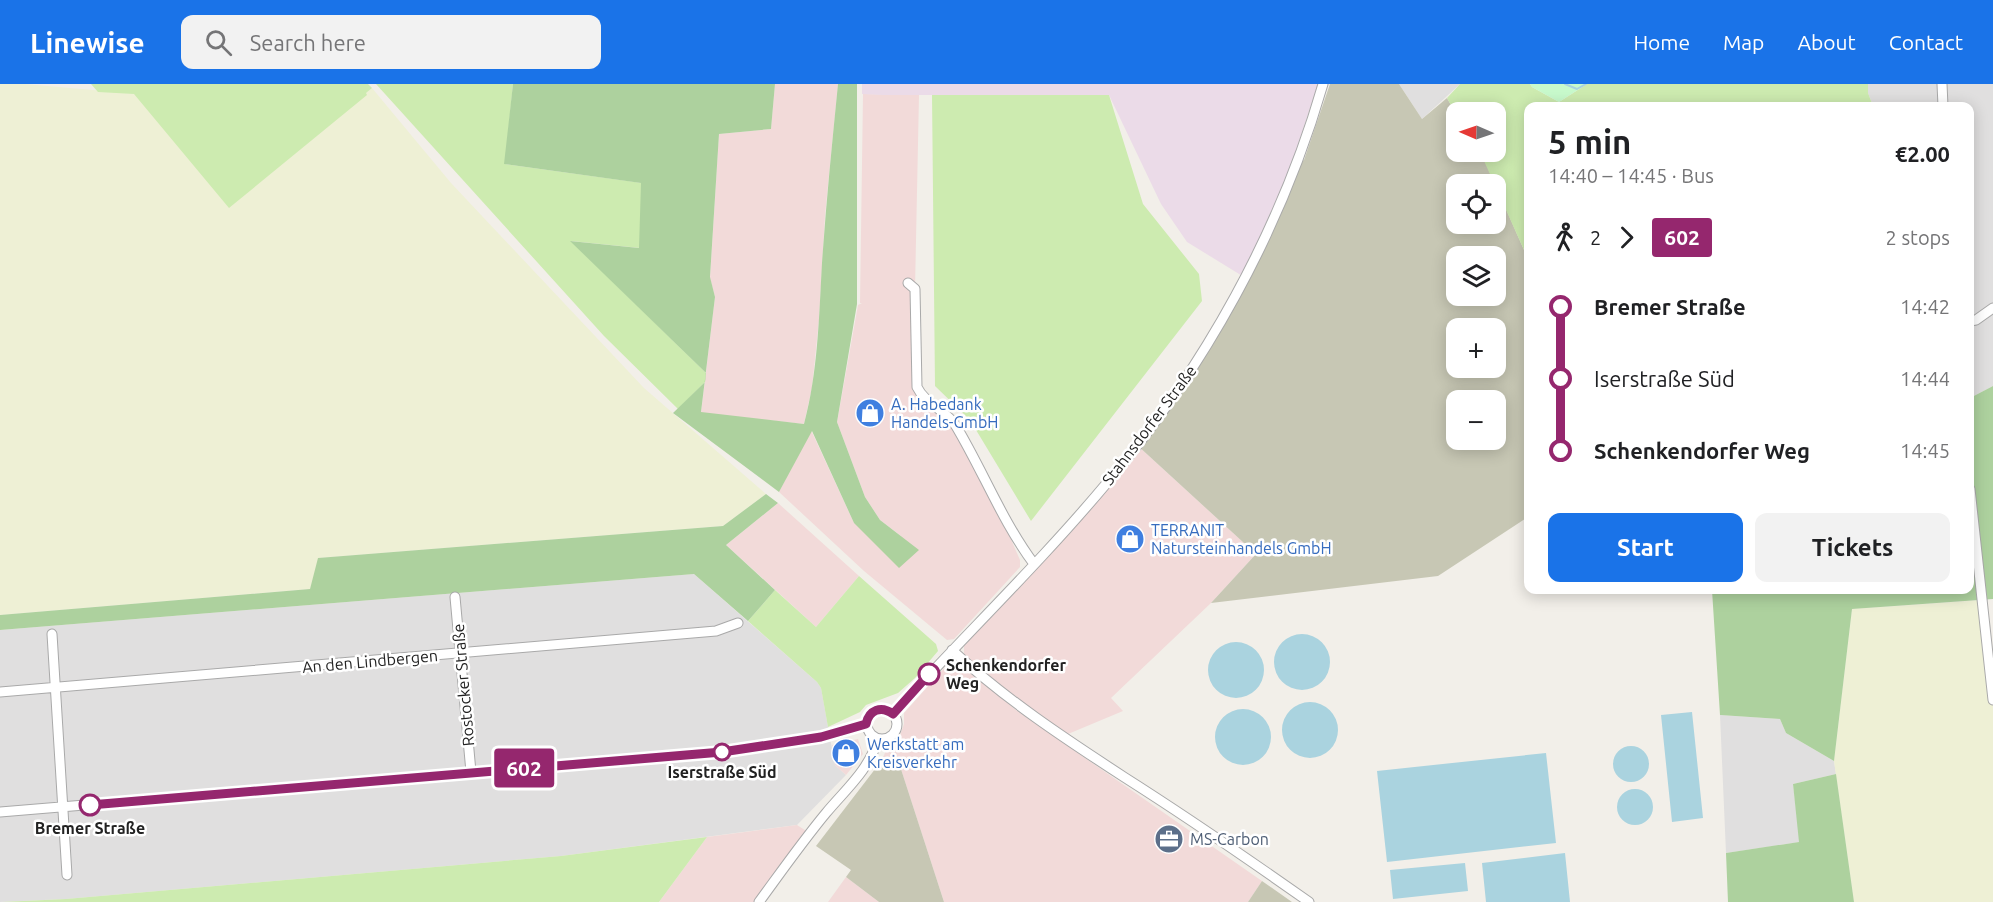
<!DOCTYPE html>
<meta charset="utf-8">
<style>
:root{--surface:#fff;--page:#f2f2f2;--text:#202124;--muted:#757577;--accent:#1a73e8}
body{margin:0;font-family:Ubuntu,sans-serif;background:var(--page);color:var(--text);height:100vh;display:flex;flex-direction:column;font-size:22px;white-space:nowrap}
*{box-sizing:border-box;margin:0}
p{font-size:20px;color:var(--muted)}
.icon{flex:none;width:33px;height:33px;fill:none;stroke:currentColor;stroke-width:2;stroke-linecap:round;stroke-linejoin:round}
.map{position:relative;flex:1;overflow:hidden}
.drawer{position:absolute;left:1524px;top:18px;width:450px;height:492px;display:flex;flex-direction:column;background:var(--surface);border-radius:12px;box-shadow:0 3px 15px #0003}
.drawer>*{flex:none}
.badge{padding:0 12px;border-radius:4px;font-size:21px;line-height:39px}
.needle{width:39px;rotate:272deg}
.controls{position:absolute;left:1446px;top:18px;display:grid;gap:12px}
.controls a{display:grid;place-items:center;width:60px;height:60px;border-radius:12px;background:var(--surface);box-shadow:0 3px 15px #0003;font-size:30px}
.map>.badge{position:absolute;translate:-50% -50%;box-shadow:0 0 0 3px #fff}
.legs{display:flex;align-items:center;gap:9px;height:66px;padding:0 24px;font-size:20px}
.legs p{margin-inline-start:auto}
.summary{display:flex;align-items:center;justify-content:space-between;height:102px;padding:0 24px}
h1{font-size:33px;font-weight:700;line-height:45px}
.cta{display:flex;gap:12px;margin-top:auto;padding:12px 24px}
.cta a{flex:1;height:69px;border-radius:12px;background:var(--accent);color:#fff;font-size:24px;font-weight:700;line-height:69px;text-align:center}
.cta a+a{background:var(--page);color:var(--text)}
ul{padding:0 24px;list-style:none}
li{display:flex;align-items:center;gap:21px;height:72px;font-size:22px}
li i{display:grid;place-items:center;width:9px;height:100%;margin:0 8px;background:currentColor}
li i::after{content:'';width:15px;height:15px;margin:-8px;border:4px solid;border-radius:50%;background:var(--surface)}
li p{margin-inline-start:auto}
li:first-child i{background:linear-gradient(#0000 50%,currentColor 0)}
li:last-child i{background:linear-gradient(currentColor 50%,#0000 0)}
header{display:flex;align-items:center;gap:36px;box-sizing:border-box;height:84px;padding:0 30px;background:var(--accent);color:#fff}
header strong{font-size:28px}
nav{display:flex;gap:33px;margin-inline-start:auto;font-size:21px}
.search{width:420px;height:54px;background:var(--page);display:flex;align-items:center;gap:15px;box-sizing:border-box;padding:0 21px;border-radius:12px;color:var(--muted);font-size:22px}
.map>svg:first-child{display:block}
.residential{fill:#e0dfdf}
.commercial{fill:#f2dad9}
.industrial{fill:#ebdbe8}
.construction{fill:#c7c7b4;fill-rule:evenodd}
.farmland{fill:#eef0d5}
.grass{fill:#cdebb0}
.forest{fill:#add19e}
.park{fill:#c8facc}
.water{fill:#aad3df}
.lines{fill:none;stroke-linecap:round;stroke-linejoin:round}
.stream{stroke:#aad3df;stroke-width:2}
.minor-casing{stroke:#a9a9a9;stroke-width:11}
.minor{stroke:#fff;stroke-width:9}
.line-1-casing{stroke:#fff;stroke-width:14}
.line-1{stroke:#95276e;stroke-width:9}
.stop-1-dot{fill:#fff;stroke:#95276e;stroke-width:3}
.labels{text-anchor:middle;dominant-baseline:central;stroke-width:5;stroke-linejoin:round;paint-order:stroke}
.shop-label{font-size:16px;fill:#366cbe;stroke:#fff;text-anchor:start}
.street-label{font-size:16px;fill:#222;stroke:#fff}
.stop-label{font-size:16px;font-weight:bold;fill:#222;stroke:#fff}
.service-label{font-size:16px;fill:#4e5e75;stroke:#fff;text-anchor:start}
</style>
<header>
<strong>Linewise</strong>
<div class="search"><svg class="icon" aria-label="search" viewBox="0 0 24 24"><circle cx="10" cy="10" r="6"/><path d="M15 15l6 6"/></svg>Search here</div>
<nav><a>Home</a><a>Map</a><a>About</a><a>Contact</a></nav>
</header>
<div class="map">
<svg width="1993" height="818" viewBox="0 0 1993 818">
<rect width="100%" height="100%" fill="#f2efe9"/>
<path class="residential" d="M1399 0H1460L1422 35Z
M1868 0H1993V302L1970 314V22H1873L1868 9Z
M694 490 817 598 821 604 835 681 846 691 797 741 561 772 66 815 0 818V546Z
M1720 631 1780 635 1786 649 1834 677 1836 690 1793 700 1800 758 1726 769Z"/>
<path class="commercial" d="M775 0H838L825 132 819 236 812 304 804 340 701 329 715 213 710 194 719 50 771 45Z
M863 10 919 11 915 205 917 303 954 339 991 409 1020 476V483L954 555 947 556 864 487 779 408 811 346 854 439 901 452 880 436 865 413 837 338 858 221 862 219H860Z
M1137 361 1256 470 1211 519 1111 614 1123 627 1068 650 1020 617 964 571V562L1031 489Z
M778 419 859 492 816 543 726 461Z
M959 578 1016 626 1262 797 1248 818H944L899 679 882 676 887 664 899 654 904 640V629L947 581Z
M858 655 863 670 846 691 835 681 832 661Z
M797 741 808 748 755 818H659L707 753Z
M846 793 879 818H828Z"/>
<path class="industrial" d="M862 0H1318L1295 70 1296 80 1244 193 1187 158 1161 120 1109 11H883L862 10Z"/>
<path class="construction" d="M1330 0H1399L1422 35 1447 14 1456 30V68H1480L1484 75 1528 175V433L1438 492 1211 519 1256 470 1137 361 1223 232 1296 80 1304 76ZM1456 100H1496V140H1456ZM1456 172H1496V212H1456ZM1456 244H1496V284H1456ZM1456 316H1496V356H1456Z
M882 676 899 679 944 818H879L846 793 851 786 816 762Z
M1262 797 1292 818H1248Z"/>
<path class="farmland" d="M0 0H25L138 10 229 123 372 4 451 99 644 304 766 410 723 442 319 474 310 505 0 531Z
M1982 516 1993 607V818H1854L1834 677 1852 525Z"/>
<path class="grass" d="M91 0H368L372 4 366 9 367 11 229 124 134 10 98 8Z
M376 0H513L505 80 642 99 640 164 571 157 706 289 705 298 678 325 604 252Z
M1460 0H1530L1532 3 1559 18 1587 0H1868V9L1873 22H1528V175L1480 68H1496V28L1456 30 1447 14Z
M932 11H1109L1143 120 1199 190 1202 217 1031 437 970 336 935 302Z
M859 492 936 560 938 567 915 594 898 609 866 621 860 628 828 643 821 604 817 598 748 537 775 506 816 543Z
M707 753 659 818H2L66 815 561 772Z"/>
<path class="forest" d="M513 0H775L771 45 719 50 710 193 715 213 701 328 804 340C818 289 819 232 822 179 826 120 832 60 838 0H857V220L837 338 865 413 880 436 919 466 899 484 854 439 812 347 779 408 673 329 705 298 706 289 570 157 639 164 641 99 504 80Z
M1993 302V515L1852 525 1834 677 1786 649 1780 635 1720 631 1712 506H1970V314Z
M766 410 778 419 726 461 775 506 748 537 694 490 0 546V531L310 505 318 474 723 442Z
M1836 690 1854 818H1728L1726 769 1799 758 1793 700Z"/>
<path class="park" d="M1530 0H1587L1559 18 1532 3Z"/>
<path class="water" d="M1274 578a28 28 0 1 1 56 0a28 28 0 1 1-56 0Z
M1208 586a28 28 0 1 1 56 0a28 28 0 1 1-56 0Z
M1282 646a28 28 0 1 1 56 0a28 28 0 1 1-56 0Z
M1215 653a28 28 0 1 1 56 0a28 28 0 1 1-56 0Z
M1692 628 1703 734 1672 738 1661 631Z
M1613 680a18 18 0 1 1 36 0a18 18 0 1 1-36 0Z
M1546 669 1556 759 1387 778 1377 687Z
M1617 723a18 18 0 1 1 36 0a18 18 0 1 1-36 0Z
M1565 769 1570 818H1486L1482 779Z
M1465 779 1468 807 1393 815 1390 786Z"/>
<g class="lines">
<path class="stream" d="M1565 0 1577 5 1586 0"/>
<g class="minor-casing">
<path id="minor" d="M1942 0 1943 22
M908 199 915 205 917 303C925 320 946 326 956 342 983 387 1002 437 1034 480
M1970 237 1976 236 1993 224
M1970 405 1993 616
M455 513 471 688
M52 550 67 791
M952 566C1005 615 1064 654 1124 693 1187 733 1248 775 1309 818
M0 608 716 547 738 539
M867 640a15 15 0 1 1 30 0a15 15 0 1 1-30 0Z
M893 630C963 553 1039 480 1106 400 1204 285 1281 146 1323 0
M0 728 722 668 821 653 866 640
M759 818C781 788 802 758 826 729 846 705 869 686 878 655"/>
</g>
<use href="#minor" class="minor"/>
</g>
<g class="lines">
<g class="line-1-casing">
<path id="line-1" d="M90 721 722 668 821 653 866 640C869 626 881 621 893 630L929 590"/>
</g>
<use href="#line-1" class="line-1"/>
</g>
<defs>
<g id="shop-disc" transform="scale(1.5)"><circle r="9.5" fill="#3f7fe0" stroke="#fff"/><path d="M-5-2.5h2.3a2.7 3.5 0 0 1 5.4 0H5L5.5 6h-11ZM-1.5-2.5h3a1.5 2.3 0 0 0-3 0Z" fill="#fff"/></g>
<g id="office-disc" transform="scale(1.5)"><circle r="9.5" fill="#5c6f8a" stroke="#fff"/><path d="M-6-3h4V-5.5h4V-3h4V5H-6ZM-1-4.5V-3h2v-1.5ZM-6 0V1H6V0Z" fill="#fff"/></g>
</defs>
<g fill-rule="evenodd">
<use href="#shop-disc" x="870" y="329"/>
<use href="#shop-disc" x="1130" y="455"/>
<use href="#shop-disc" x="846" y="669"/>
<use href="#office-disc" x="1169" y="755"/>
</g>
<g class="stop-1-dot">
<circle cx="929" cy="590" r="10"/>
<circle cx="722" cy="668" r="8"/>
<circle cx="90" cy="721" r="10"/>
</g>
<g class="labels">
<g class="shop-label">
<text x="891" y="320">A. Habedank<tspan x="891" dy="18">Handels-GmbH</tspan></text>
<text x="1151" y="446">TERRANIT<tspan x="1151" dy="18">Natursteinhandels GmbH</tspan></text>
<text x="867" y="660">Werkstatt am<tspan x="867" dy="18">Kreisverkehr</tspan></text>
</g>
<g class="street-label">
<text transform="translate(1149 341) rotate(-53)">Stahnsdorfer Straße</text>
<text transform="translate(370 577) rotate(-5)">An den Lindbergen</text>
<text transform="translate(463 601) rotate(-95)">Rostocker Straße</text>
</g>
<g class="stop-label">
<text x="946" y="581" text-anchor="start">Schenkendorfer<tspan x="946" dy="18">Weg</tspan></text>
<text x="722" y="688">Iserstraße Süd</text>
<text x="90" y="744">Bremer Straße</text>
</g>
<g class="service-label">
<text x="1190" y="755">MS-Carbon</text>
</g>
</g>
</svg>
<div class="controls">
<a><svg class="needle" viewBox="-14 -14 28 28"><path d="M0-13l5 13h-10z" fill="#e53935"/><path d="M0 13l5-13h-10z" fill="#757577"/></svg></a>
<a><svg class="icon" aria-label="locate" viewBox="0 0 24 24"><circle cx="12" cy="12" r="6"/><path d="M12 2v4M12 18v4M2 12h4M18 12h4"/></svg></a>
<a><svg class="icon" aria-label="layers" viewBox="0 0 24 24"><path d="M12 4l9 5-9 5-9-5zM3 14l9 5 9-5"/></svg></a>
<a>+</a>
<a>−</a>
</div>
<b class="badge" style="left:524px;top:684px;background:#95276e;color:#fff">602</b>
<section class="drawer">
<div class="summary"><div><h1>5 min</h1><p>14:40 – 14:45 · Bus</p></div><b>€2.00</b></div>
<div class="legs"><svg class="icon" aria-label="walk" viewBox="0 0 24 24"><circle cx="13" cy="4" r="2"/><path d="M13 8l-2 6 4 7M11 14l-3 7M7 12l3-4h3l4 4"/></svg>2<svg class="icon" aria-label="forward" viewBox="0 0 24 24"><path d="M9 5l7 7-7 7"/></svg><b class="badge" style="background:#95276e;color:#fff">602</b><p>2 stops</p></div>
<ul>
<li><i style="color:#95276e"></i><b>Bremer Straße</b><p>14:42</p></li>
<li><i style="color:#95276e"></i><span>Iserstraße Süd</span><p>14:44</p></li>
<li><i style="color:#95276e"></i><b>Schenkendorfer Weg</b><p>14:45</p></li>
</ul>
<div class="cta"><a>Start</a><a>Tickets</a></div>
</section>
</div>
